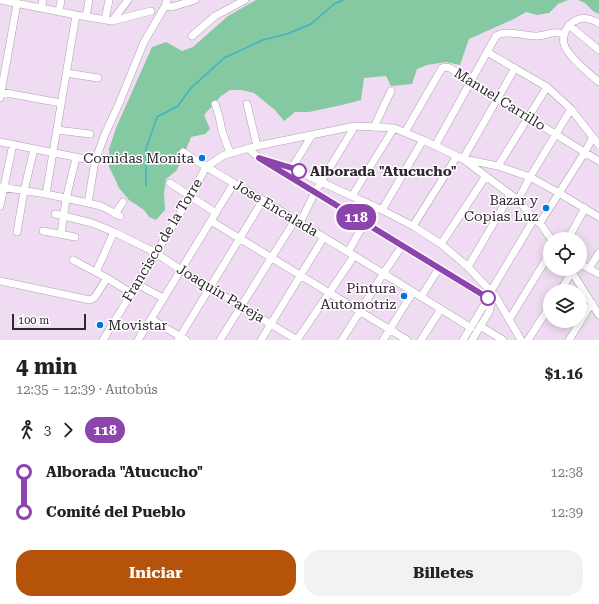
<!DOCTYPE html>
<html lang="es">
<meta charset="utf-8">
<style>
:root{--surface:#fff;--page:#f2f2f2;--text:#222;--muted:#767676;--accent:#b45309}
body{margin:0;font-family:"Roboto Serif",serif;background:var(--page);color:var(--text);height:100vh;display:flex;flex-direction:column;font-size:15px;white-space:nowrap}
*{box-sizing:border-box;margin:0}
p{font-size:13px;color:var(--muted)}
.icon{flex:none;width:22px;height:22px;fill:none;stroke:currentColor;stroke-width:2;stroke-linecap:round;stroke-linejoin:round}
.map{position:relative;height:340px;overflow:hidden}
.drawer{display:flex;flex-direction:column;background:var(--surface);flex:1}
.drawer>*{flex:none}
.badge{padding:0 8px;border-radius:13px;font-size:14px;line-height:26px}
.fabs{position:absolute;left:543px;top:232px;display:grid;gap:8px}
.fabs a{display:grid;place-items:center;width:44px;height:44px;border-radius:50%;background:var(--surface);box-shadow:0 2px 10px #0003;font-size:20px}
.scale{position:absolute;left:12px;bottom:10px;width:74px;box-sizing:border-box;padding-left:4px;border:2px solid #2f272f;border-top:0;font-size:11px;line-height:14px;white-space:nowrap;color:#2f272f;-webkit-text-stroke:3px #fff;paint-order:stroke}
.map>.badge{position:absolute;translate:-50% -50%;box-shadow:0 0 0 2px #fff}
.legs{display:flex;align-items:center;gap:6px;height:44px;padding:0 16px;font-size:13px}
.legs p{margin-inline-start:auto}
.overview{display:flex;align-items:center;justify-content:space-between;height:68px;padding:0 16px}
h1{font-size:22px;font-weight:700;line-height:30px}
.cta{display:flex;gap:8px;margin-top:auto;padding:8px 16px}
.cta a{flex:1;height:46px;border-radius:16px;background:var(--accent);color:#fff;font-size:16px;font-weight:700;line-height:46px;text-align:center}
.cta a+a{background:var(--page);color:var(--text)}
ul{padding:0 16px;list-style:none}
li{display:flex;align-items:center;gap:14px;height:40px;font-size:15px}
li i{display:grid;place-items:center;width:6px;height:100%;margin:0 5px;background:currentColor}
li i::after{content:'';width:10px;height:10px;margin:-5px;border:3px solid;border-radius:50%;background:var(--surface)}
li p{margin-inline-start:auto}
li:first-child i{background:linear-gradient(#0000 50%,currentColor 0)}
li:last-child i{background:linear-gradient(currentColor 50%,#0000 0)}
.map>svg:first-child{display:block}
.green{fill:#84c9a1}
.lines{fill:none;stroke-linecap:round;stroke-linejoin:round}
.stream{stroke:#40b2c4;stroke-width:1.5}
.minor-casing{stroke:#b09eb3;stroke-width:8}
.minor{stroke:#fff;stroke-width:7}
.line-1-casing{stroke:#fff;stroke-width:9}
.line-1{stroke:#8e44ad;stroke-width:6}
.poi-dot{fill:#0277de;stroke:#fff;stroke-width:1.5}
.stop-1-dot{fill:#fff;stroke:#8e44ad;stroke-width:2}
.labels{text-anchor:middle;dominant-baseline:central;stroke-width:3;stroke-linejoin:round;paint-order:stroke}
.street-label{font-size:14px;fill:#2f272f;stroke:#fff}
.poi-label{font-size:14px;fill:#2f272f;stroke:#fff;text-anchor:end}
.stop-label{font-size:14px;font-weight:bold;fill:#2f272f;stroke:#fff;text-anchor:start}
</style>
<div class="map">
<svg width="599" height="340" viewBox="0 0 599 340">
<rect width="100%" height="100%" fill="#f0dcf2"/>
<path class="green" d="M256 0H568L558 4 549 13 537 15 526 12 514 19 469 39 460 65 446 62 427 65 417 69 412 84 391 86 386 76 364 78 361 100 342 105 309 112H295L284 121 275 110 254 93 241 90H230L221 96 204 115 210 129 205 134 191 137 181 162 176 171 166 179 164 193 165 210 156 220 149 217 144 210 129 200 119 188 115 179 109 167V149L116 128 152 47 166 42 182 51 193 47 228 16Z
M578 0H599V14L593 11 585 3Z"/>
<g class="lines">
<path class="stream" d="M146 186V149L157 117 178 106 190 89 224 58 263 40 287 34 311 24 334 4 343 0"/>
<g class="minor-casing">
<path id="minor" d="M0 0 76 15 112 21 151 11
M165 6 172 7 195 0
M41 8 43 0
M59 12 61 0
M86 17 89 0
M105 20 109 0
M112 21 128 0
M599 23C589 18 583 16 573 22 569 25 567 27 565 32 564 35 563 40 564 44 567 56 589 73 599 82
M569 25 599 50
M192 36 215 16 245 0
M487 52 547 87 571 109 599 145
M515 68 463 159 498 166 530 177 559 193 599 217
M66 73 98 78
M0 92 61 103
M0 98 17 4
M215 104 219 116 222 131 230 153
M247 104 257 146
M374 127 391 91
M57 130 90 134
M405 132 442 68 447 67 450 68 471 82 599 161
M0 142 95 161
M435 146 496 36C504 29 525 36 536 36 542 36 547 34 552 33 556 32 560 33 564 34
M248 148 259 158 492 301
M183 152C211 171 242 187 271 205 338 246 405 286 471 328
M259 158 292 168 321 182 382 210 413 226 441 244 468 267 496 297 521 340
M498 166 547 87
M292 168 312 135
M170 183 216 213
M0 187 46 194 88 203 101 206 120 216
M46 194 76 15
M352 196 394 128
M518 200 530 177 571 109
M88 203 95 161 105 134 118 106 144 42 165 6 167 0
M0 206 13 144
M382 210 423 140
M55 214 64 216 92 223 114 232 156 253 181 270 297 340
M115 214 123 202
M211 221 407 340
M300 223 315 192 355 126
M540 223 585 152 593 137
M413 226 457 156
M43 231 75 237
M17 232 24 191 34 149
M61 234 66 199 76 158
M568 239 585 208
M441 244 486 176
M348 252 374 206
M73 260 107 278 131 293
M580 264 599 274
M468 267 510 195
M589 268 599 253
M570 269 599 315
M96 272 114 232
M0 281 90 300 95 297 107 278
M137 284 163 298
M491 291 534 219
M560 291 572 272
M421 297 439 268
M151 319 186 340
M509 320 550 253
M480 326 503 340
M103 340 190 197 206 167 224 155 257 146 355 126 394 128 423 140 463 159 518 200 534 219 540 223 551 239
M138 340 234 183
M178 340 263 200
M220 340 295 220
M261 340 324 237
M297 340 329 293 354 256
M342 340 383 274 402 246
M383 340 413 292
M421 340 441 309
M463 340 483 307 494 298
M472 340 489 312 492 301
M528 340 550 306
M569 340 592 303"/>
</g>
<use href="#minor" class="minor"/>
</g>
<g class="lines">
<g class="line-1-casing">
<path id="line-1" d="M299 171 292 168 259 158 488 298"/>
</g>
<use href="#line-1" class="line-1"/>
</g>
<g class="poi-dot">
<circle cx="202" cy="158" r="4"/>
<circle cx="546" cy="208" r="4"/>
<circle cx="404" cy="296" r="4"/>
<circle cx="100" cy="325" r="4"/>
</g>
<g class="stop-1-dot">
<circle cx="299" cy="171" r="7"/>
<circle cx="488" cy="298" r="7"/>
</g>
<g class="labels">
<g class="street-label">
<text transform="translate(500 99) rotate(32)">Manuel Carrillo</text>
<text transform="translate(276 208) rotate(31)">Jose Encalada</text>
<text transform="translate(162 240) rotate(-59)">Francisco de la Torre</text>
<text transform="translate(221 293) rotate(31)">Joaquín Pareja</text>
</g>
<g class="poi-label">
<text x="194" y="158">Comidas Monita</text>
<text x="538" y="200">Bazar y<tspan x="538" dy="16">Copias Luz</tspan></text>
<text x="396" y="288">Pintura<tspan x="396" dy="16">Automotriz</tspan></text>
<text x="108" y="325" text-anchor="start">Movistar</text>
</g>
<g class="stop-label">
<text x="310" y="171">Alborada "Atucucho"</text>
</g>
</g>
</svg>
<div class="fabs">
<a><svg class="icon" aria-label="locate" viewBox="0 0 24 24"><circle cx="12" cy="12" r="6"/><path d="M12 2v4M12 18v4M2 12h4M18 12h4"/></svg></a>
<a><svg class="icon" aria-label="layers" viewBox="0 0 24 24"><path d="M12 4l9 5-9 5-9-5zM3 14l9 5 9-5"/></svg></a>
</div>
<div class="scale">100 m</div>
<b class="badge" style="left:356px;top:217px;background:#8e44ad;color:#fff">118</b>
</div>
<section class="drawer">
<div class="overview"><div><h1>4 min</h1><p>12:35 – 12:39 · Autobús</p></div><b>$1.16</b></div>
<div class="legs"><svg class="icon" aria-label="walk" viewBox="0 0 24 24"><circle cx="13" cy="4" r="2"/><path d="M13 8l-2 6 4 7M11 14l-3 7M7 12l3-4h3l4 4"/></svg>3<svg class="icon" aria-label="forward" viewBox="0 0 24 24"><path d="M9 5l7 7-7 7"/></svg><b class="badge" style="background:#8e44ad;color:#fff">118</b></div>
<ul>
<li><i style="color:#8e44ad"></i><b>Alborada &quot;Atucucho&quot;</b><p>12:38</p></li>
<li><i style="color:#8e44ad"></i><b>Comité del Pueblo</b><p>12:39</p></li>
</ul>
<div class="cta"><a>Iniciar</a><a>Billetes</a></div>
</section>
